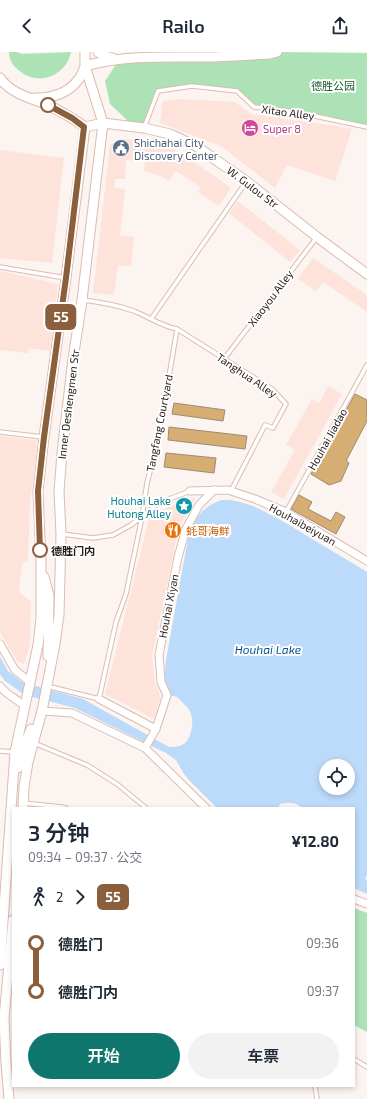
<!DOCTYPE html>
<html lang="zh">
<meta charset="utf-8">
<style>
:root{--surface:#fff;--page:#f2f2f3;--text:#1f2937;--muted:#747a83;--accent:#0f766e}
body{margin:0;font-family:"Exo 2","Noto Sans SC",sans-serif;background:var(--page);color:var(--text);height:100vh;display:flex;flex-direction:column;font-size:15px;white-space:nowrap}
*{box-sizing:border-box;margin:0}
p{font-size:13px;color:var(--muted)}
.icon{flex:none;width:22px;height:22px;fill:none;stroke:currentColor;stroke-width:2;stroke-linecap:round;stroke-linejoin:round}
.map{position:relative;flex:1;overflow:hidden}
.drawer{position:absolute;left:12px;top:755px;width:343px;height:280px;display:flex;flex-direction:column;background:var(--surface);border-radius:0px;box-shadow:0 2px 6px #0003}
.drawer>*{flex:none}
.badge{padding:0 8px;border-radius:6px;font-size:14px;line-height:26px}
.tools{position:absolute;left:319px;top:707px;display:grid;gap:8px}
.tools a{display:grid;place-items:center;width:36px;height:36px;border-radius:50%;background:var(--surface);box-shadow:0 2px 6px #0003;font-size:20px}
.map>.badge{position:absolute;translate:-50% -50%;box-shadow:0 0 0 2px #fff}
.legs{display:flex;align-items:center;gap:6px;height:44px;padding:0 16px;font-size:13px}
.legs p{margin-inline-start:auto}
.overview{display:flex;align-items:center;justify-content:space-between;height:68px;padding:0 16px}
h1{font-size:22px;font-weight:600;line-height:30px}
.button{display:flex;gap:8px;margin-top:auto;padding:8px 16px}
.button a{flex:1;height:46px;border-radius:24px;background:var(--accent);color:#fff;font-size:16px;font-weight:600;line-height:46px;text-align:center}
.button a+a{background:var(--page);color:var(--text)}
ul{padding:0 16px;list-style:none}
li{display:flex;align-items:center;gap:14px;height:48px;font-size:15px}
li i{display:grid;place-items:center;width:6px;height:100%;margin:0 5px;background:currentColor}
li i::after{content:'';width:10px;height:10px;margin:-5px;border:3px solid;border-radius:50%;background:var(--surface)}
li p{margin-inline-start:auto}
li:first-child i{background:linear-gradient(#0000 50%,currentColor 0)}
li:last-child i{background:linear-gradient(currentColor 50%,#0000 0)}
header{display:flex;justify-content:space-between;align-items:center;height:52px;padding:0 16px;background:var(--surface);font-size:18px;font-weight:600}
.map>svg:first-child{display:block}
.built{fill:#fde3da}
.green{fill:#ade1b6}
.water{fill:#bcdaf9;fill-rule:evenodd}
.building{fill:#d6ad72;stroke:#9d8b72}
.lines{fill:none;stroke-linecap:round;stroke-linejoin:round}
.lane-casing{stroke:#ddbcaf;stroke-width:5.5}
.street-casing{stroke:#ddbcaf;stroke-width:9}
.secondary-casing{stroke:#ddbcaf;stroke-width:11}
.lane{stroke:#fff;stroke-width:3.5}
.street{stroke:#fff;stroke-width:7}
.secondary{stroke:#fff;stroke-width:9}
.line-1-casing{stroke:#fff;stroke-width:9}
.line-1{stroke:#8b5e3c;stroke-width:6}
.stop-1-dot{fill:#fff;stroke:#8b5e3c;stroke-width:2}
.labels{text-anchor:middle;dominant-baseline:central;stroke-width:4;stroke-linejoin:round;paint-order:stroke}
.park-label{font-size:11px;fill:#1b592d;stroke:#fff}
.street-label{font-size:11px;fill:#281c18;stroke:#fff}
.hotel-label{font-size:11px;fill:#b23c85;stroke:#fff;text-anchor:start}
.service-label{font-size:11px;fill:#4e5e75;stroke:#fff;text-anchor:start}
.culture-label{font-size:11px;fill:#0d838f;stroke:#fff;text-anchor:end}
.food-label{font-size:11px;fill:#c56008;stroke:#fff;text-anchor:start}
.stop-label{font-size:11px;font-weight:bold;fill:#281c18;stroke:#fff;text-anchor:start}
.water-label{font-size:12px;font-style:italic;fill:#0b5895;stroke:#fff}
</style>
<header><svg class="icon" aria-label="back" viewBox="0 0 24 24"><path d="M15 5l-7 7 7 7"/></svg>Railo<svg class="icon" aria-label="share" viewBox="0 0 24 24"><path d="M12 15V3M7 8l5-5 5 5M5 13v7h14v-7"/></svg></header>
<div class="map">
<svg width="367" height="1047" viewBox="0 0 367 1047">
<rect width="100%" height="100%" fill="#fbf4f1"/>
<path class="built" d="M177 47 235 50 251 62 336 74 352 77 335 129 287 113 275 136 221 94 160 71 163 49Z
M123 87 160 90 190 107 231 136 219 154 198 140 200 135 176 119 168 129 163 125 144 119 145 110 126 108 125 127H115V136L125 137 120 184 134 185 131 214H118L114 243 93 241 110 93Z
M0 98 64 106 52 211 0 206Z
M238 149 300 198 290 210 229 161Z
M313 206 367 243V260L323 230 316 239 298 227Z
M0 219 58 232 50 299 29 296 28 301 0 298Z
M328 334 342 342 284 447 271 440 295 398 286 393 312 347 319 351Z
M0 384 38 388 30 450 28 509 22 511 19 540 31 550 30 592 24 612 17 609 0 580Z
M195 446 179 475 152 604 155 631 161 644 154 667 105 642 149 467 170 454Z"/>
<path class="green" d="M9 0H17L22 2 71 0C67 22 40 35 21 20 17 17 13 14 11 9 10 7 9 3 9 0Z
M277 0 367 1V75L296 60 254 55 237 39 192 34 158 39 144 76 131 74 126 67 110 52 105 29 115 14 123 6Z
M354 856 367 861V980L354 973Z"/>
<path class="water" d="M221 448H231L240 450 253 454 279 467 367 520V824L365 826 367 829V842L354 836V756H302C296 750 288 750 280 752L278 756H217L190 729 184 722 176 708 166 701 75 656 25 643 5 629 0 622V605L8 619 22 630 83 647 169 695C185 695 189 690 192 675 193 665 191 658 184 652 182 650 179 646 177 645 175 644 173 644 171 644L165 635 164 630 166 608 189 481C196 463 204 455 221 448ZM326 714H348V736H326Z"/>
<path class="building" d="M355 342 367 348V369L346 409 349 411 341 429 329 433 311 422Z
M174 351 225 358 223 369 172 362Z
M169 375 247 384 245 397 168 388Z
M166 401 216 406 214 421 164 415Z
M299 443 312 450 308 457 331 469 336 460 345 465 336 482 291 457Z"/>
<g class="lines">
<g class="lane-casing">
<path id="lane" d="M144 76 158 39 192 34 237 39 254 55 296 60 367 75
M0 215 66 226
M83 248C100 250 117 253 134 259 149 265 161 274 177 277L272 337 286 352 273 376 265 373 231 439
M151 267 246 130
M224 307 317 185
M0 380 43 385
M286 460 367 313
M62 482 93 486 113 483 131 473 159 451 190 439
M47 634 99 647 116 570 126 542 142 465 147 431 155 400 165 348 177 277
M34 691 87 713 117 732 146 756
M0 699 15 700
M23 751 62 755 66 756
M354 1007 367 1015
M315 1034 317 1047"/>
</g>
<g class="street-casing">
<path id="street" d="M190 439 228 438 255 447 286 460 367 509
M0 592 15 618 30 630
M0 634C6 643 18 647 25 655
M99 647 156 677
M42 659 72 661 145 696 206 756
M145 696 156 677 167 643 161 630 159 603 178 505 186 477 199 453 214 438
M354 847 367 852"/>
</g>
<g class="secondary-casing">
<path id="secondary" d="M98 0 104 4 113 6
M85 14C124 3 165 5 205 5 227 5 248 3 270 2L277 0
M0 26C12 43 32 46 50 54 62 60 74 67 85 75L103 71 144 76 170 82 196 94 246 129 317 185 367 222
M35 46C50 47 69 41 78 28 82 24 83 19 85 14
M44 525 49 543 48 604
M18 716 22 700 31 677
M23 756 24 735 28 710 42 659 55 592 59 563 61 482 59 439 62 401 73 307 82 248 103 71 85 14V0
M0 913 15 700 38 593 41 566V511L38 439 44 385 66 226 85 75
M9 1047 6 1010 4 966 13 868"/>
</g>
<use href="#lane" class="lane"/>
<use href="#street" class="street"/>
<use href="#secondary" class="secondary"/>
</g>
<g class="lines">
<g class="line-1-casing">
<path id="line-1" d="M40 498 38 439 44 385 66 226 84 75 72 66 48 53"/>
</g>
<use href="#line-1" class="line-1"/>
</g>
<defs>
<g id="hotel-disc" transform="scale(0.9)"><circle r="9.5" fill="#d1479c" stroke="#fff"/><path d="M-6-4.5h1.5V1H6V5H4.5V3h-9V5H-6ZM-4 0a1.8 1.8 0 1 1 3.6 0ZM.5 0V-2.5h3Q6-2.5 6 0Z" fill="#fff"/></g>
<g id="civic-disc" transform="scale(0.9)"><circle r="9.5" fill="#5c6f8a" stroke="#fff"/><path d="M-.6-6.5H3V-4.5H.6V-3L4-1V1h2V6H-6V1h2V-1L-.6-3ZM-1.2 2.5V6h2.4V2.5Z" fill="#fff"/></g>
<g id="sight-disc" transform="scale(0.9)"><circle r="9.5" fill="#0f9aa8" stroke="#fff"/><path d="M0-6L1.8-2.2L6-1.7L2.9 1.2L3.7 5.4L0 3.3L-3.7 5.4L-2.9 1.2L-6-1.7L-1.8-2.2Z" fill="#fff"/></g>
<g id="restaurant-disc" transform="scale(0.9)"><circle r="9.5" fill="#e8710a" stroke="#fff"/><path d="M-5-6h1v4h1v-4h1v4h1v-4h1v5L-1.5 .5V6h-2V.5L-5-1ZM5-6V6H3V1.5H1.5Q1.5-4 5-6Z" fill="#fff"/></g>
</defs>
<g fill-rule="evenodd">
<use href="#hotel-disc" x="250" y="76"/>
<use href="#civic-disc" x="121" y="96"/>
<use href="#sight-disc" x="184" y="454"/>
<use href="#restaurant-disc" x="173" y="478"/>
</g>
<g class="stop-1-dot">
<circle cx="48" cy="53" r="7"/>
<circle cx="40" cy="498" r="7"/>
</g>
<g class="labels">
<g class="park-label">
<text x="333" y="33">德胜公园</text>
</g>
<g class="street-label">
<text transform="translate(288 60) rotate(8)">Xitao Alley</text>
<text transform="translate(253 135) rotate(37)">W. Gulou Str</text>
<text transform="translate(270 246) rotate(-53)">Xiaoyou Alley</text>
<text transform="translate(247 323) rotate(34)">Tanghua Alley</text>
<text transform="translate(68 352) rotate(-83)">Inner Deshengmen Str</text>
<text transform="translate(159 371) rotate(-79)">Tangfang Courtyard</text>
<text transform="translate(327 387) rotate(-61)">Houhai Jiadao</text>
<text transform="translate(303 472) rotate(29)">Houhaibeiyuan</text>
<text transform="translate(168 554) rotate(-79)">Houhai Xiyan</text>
</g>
<g class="hotel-label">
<text x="263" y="76">Super 8</text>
</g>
<g class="service-label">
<text x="134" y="90">Shichahai City<tspan x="134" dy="13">Discovery Center</tspan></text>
</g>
<g class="culture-label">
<text x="171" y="448">Houhai Lake<tspan x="171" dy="13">Hutong Alley</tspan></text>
</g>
<g class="food-label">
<text x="186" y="478">蚝哥海鲜</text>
</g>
<g class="stop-label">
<text x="51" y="498">德胜门内</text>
</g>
<g class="water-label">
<text x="268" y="597">Houhai Lake</text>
</g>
</g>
</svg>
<div class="tools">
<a><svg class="icon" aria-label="locate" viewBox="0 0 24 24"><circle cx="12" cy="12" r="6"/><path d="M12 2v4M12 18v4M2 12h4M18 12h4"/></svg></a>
</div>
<b class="badge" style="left:61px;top:265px;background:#8b5e3c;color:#fff">55</b>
<section class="drawer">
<div class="overview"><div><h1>3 分钟</h1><p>09:34 – 09:37 · 公交</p></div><b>¥12.80</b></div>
<div class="legs"><svg class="icon" aria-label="walk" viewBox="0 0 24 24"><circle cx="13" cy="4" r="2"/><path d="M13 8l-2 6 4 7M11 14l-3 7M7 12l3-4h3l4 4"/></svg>2<svg class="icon" aria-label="forward" viewBox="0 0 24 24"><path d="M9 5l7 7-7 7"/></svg><b class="badge" style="background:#8b5e3c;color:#fff">55</b></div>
<ul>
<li><i style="color:#8b5e3c"></i><b>德胜门</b><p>09:36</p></li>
<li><i style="color:#8b5e3c"></i><b>德胜门内</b><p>09:37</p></li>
</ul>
<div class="button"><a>开始</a><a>车票</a></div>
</section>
</div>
